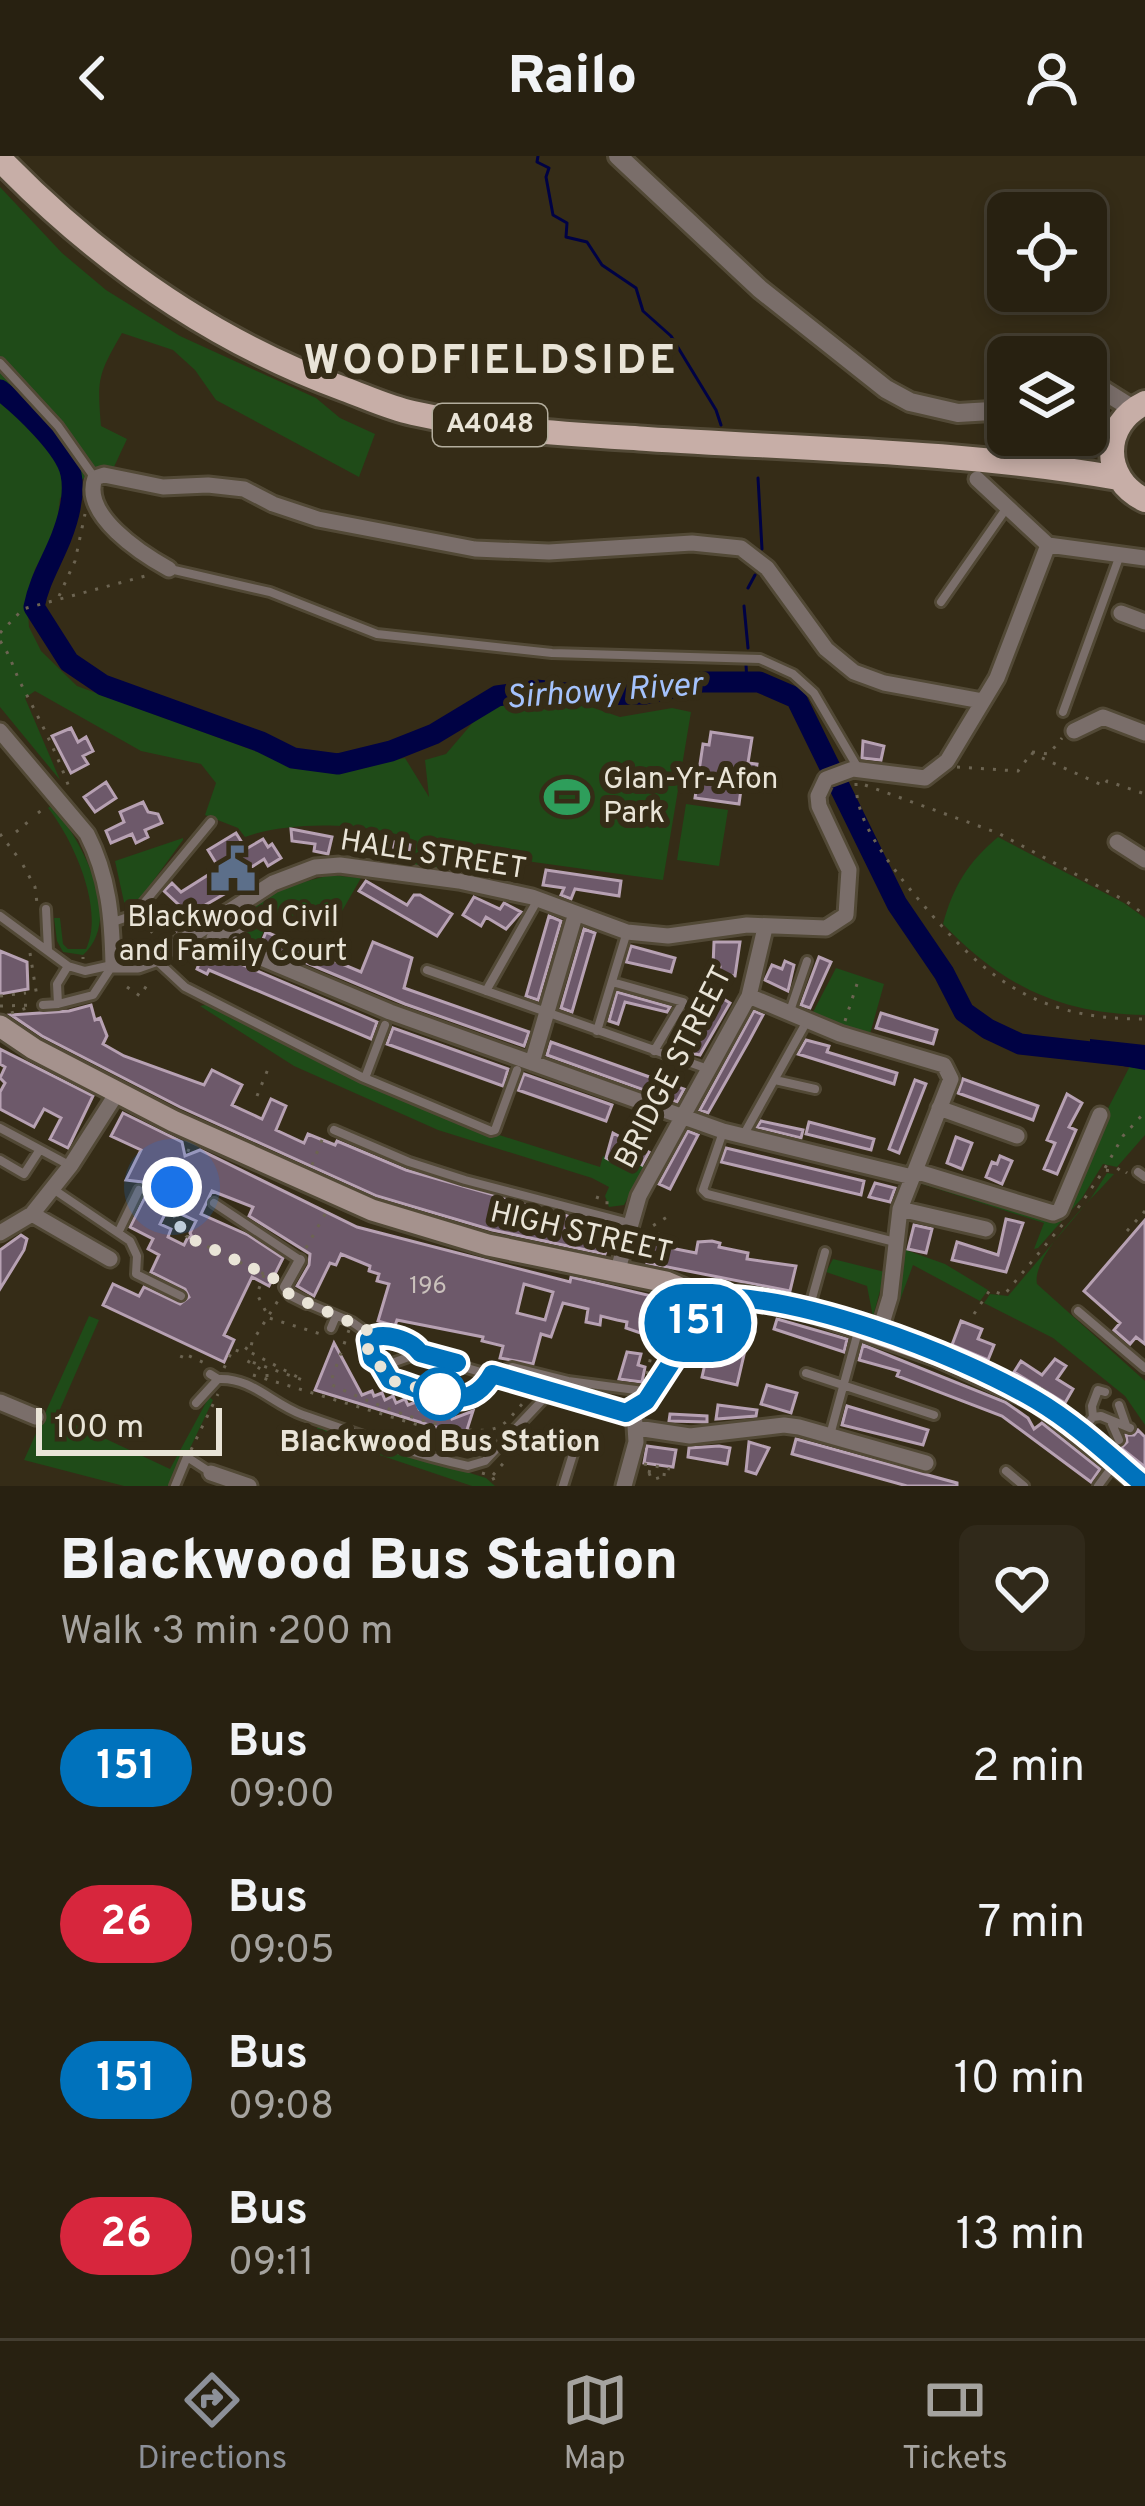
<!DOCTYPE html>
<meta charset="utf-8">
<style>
:root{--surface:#282111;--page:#30291a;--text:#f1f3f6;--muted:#a5a39f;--line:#443e31;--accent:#8c9099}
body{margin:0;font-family:Overpass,sans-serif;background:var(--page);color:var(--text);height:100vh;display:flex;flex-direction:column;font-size:45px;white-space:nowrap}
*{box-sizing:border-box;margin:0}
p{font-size:39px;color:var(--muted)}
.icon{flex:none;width:66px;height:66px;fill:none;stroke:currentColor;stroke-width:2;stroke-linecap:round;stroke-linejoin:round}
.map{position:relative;height:1330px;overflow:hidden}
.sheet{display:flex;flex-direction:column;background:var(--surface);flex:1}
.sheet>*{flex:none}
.badge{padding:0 24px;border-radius:39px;font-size:42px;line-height:78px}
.buttons{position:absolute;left:987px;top:36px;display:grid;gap:24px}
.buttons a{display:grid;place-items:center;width:120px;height:120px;border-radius:18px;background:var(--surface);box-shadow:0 6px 18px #0003,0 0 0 3px var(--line);font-size:60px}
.scale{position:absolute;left:36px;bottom:30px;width:186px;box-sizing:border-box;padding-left:12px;border:6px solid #e9e4d7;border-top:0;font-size:33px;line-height:42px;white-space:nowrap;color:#e9e4d7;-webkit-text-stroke:9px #352c17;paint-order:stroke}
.you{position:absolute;width:60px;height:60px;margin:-30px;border:9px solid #fff;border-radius:50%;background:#1a73e8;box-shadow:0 0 0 18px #1a73e833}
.map>.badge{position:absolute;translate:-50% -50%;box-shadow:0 0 0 6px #fff}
.round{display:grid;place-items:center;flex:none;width:126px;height:126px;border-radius:18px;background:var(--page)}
.overview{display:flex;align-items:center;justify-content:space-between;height:204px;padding:0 60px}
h1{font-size:57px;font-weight:800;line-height:90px}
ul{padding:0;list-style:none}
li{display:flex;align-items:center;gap:36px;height:156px;padding:0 60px}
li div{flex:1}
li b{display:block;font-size:45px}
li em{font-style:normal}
li .badge{min-width:132px;font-weight:700;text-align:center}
header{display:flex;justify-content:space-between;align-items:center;height:156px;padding:0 60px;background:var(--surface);font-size:54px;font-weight:800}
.tabs{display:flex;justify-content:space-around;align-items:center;height:168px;border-top:3px solid var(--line);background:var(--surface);font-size:33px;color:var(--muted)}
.tabs a{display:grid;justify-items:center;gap:6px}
.tabs .selected{color:var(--accent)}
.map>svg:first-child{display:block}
.green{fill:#1f4b18}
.water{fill:#000244}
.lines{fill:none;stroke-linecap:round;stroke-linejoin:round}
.stream{stroke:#000244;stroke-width:3}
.river{stroke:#000244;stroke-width:21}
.building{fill:#6d596a;stroke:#b7a1b3;stroke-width:3;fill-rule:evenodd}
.service-casing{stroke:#524936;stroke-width:14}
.pedestrian-casing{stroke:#524936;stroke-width:16}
.minor-casing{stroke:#524936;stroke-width:21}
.tertiary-casing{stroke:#524936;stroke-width:24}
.secondary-casing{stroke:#524936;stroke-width:27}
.primary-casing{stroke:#524936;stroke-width:30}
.path{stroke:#6c6452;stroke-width:3;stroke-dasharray:3 9;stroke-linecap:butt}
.service{stroke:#7a6e6a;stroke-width:8}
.pedestrian{stroke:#7a6e6a;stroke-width:10}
.minor{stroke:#7a6e6a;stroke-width:15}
.tertiary{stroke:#7a6e6a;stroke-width:18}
.secondary{stroke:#a5928d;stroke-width:21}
.primary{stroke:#c7aea7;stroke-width:24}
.path-bridge{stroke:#6c6452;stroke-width:3;stroke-dasharray:3 9;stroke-linecap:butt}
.line-casing{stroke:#fff;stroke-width:27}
.line{stroke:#0072bc;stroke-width:18}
.walk{stroke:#e9e4d7;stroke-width:12;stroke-dasharray:0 21.6}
.stop-dot{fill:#fff;stroke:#0072bc;stroke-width:6}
.labels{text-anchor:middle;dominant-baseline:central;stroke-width:12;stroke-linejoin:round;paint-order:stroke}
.number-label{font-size:24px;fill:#cac1bc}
.shield{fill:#352c17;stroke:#b3ad9d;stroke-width:3}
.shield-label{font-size:27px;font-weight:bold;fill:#e9e4d7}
.poi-label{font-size:30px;fill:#e9e4d7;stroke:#352c17;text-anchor:start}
.street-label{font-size:30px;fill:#e9e4d7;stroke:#352c17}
.stop-label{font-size:30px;font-weight:bold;fill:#e9e4d7;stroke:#352c17}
.water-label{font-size:33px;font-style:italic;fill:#a4c2fc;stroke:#352c17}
.district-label{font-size:42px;font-weight:bold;letter-spacing:3px;fill:#e9e4d7;stroke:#352c17}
</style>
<header><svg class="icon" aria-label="back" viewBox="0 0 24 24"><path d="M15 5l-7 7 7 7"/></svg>Railo<svg class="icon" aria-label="person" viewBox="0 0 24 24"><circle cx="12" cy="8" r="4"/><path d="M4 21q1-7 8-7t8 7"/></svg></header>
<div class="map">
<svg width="1145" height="1330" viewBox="0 0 1145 1330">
<rect width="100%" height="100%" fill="#352c17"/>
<path class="green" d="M0 31 62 97 106 134 180 180 316 242 340 262 375 278 359 321 216 244 195 214 173 194 122 177C98 219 97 222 101 270L127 283 113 313 83 323 60 342 56 376 35 413 27 440 29 471 41 495 77 530 283 605 333 615 405 602 429 641 425 604 446 598 487 550 579 547 620 561 672 552 691 556 663 724 453 695 455 717 413 715 417 685C373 666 290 664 245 681L238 672 205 659 216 627 201 608 141 595 35 535 25 542 60 624 0 551Z
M686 648 728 654 719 710 677 704Z
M52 649C80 683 125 761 83 799L63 796 57 785 54 762H60L63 788 68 793H86C105 754 73 683 48 652Z
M998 681 1124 747 1145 762V859C1060 858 1001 829 943 768 953 731 968 706 998 681Z
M183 682V684L132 754 124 746 115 705Z
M330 719 361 722 330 776 282 755 268 766 257 790 214 776 281 732Z
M836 812 884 828 870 878 812 858Z
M210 848 366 927 491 980 496 978 600 1011 603 1000 617 1008 623 998 645 1010 624 1049 609 1051 605 1040 609 1031 592 1022 438 974 294 910 200 850Z
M1130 910 1145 914V979L1117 1011 1103 1008 1082 1042 1038 1092 1034 1093 1044 1067 919 1027 920 1023 1052 1060Z
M1107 1017 1114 1018C1094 1041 1031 1099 1037 1128L1145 1225V1269L1125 1240 1053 1182 984 1147 990 1138 1008 1140 1091 1042Z
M903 1093 945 1108 988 1134 980 1145 913 1109 893 1163 889 1161 896 1142Z
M833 1103 885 1116 873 1161 867 1130 826 1116Z
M89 1160 99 1164 57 1260 170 1313 209 1241 213 1244 172 1330H124L24 1304Z
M319 1270 486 1322 495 1330H472L314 1277Z"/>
<path class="water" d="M1090 883 1145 889V914L1090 904Z"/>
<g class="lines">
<path class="stream" d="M538 0 537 6 549 12 546 21 553 59 567 67 566 81 587 86 602 109 636 132 643 155 671 180 716 254 721 269
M758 322 762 393
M748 432 755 419
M744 450 748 492
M746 509 747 526"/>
<path class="river" d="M0 234C21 250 66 292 71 318 75 338 68 364 61 382 51 407 39 425 34 451L69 506 103 529 261 586 293 602 338 608 391 595 434 578 497 540 536 534 585 539 645 538 702 526H759L796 542 897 748 944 817 964 856 988 873 1020 888 1145 902"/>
</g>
<path class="building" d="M71 572 78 586 86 581 93 595 83 600 88 608 71 617 52 580Z
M711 576 752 582 748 607 757 608 754 628 742 626 739 648 695 642 703 588 709 589Z
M863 585 884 590 881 604 862 602Z
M106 626 116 642 95 656 84 641Z
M143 646 148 656 158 658 162 667 145 674 148 681 136 687 132 678 111 687 106 675 124 666 120 656Z
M291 673 332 681 328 698 314 695 315 688 292 685Z
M236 677 246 693 263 683 268 691 272 688 281 702 268 710 264 703 247 714 252 722 195 755 198 759 177 775 166 762 180 750 164 735 172 727 181 736 219 712 208 694Z
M395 686 410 689 407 706 391 704Z
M546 714 621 725 619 740 575 733 571 743 561 739 564 732 543 729Z
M366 725 407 749 414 739H420L452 758 437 780 359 735Z
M474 741 500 753 504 747 521 756 506 773 486 761 481 770 463 759Z
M549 760 561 765 538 844 526 840Z
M584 773 595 777 572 856 561 852Z
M266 776 361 816 373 786 412 802 404 832 529 876 524 890 405 848 261 788Z
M714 786H740L735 820 719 819 720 811 713 810Z
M631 790 675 802 671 816 626 806Z
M201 791 377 866 371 883 209 814 207 818 197 813 199 808 194 806Z
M0 795 27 806 28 833 0 838Z
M819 801 831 806 810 852 801 849Z
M785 805 794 809 788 835 765 824 772 809 782 813Z
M617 836 670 851 667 856 625 846 618 868 609 865Z
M717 839 730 847 700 899 685 896Z
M91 849 95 864 100 862 107 880 103 888 124 900 204 929 212 914 242 929 232 949 262 963 271 943 286 950 276 974 304 987 308 978 335 989 337 985 406 1014 568 1060 566 1072 593 1078 595 1069 613 1074 605 1098 492 1074 377 1040 180 951 42 880 11 859 69 855Z
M754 855 763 859 749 885 708 957 700 954Z
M881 857 937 874 933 888 876 872Z
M393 872 508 913 503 930 387 888Z
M806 884 829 890 827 896 897 917 894 928 798 898Z
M551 886 658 924 684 933 677 946 547 899Z
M0 893 93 940 68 992 50 983 61 962 44 953 34 971 0 953V936L5 927 0 922 5 911 0 908Z
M524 918 612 949 606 965 518 934Z
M963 923 1038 950 1033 964 958 937Z
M915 924 926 928 899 997 889 993Z
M1067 938 1082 947 1069 971 1076 974 1057 1018 1044 1013 1055 987 1047 984Z
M123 957 182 986 185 1000 200 994 357 1071 570 1126 571 1121 656 1141 659 1146 652 1181 626 1172 627 1166 617 1164 601 1160 600 1169 586 1166 588 1153 563 1147 551 1181 541 1178 533 1208 500 1202 503 1190 482 1185 483 1181 397 1164 395 1170 378 1165 389 1128 377 1125 379 1118 369 1115 370 1110 341 1098 336 1109 330 1107 314 1140 297 1130 309 1109 310 1098 249 1060 253 1051 212 1035 201 1058 248 1079 283 1102 269 1130 252 1121 224 1179 234 1184 224 1206 103 1149 113 1128 139 1140 144 1131 180 1148 189 1141 185 1133 151 1116 159 1099 148 1093 153 1083 130 1071 148 1035 142 1026 126 1024 141 994 111 980ZM173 1042 181 1058 196 1065 190 1077 193 1083 188 1081 184 1089 168 1081 171 1073 160 1068ZM524 1128 553 1136 545 1164 517 1157Z
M761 965 803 974 801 982 757 971Z
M809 966 874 983 871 994 806 978Z
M688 975 698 979 670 1033 659 1028Z
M613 977 649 996 642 1009 623 998 617 1008 606 1002Z
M956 981 972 987 962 1013 947 1007Z
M726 992 864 1025 861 1039 721 1006Z
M1000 1000 1012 1005 1002 1028 986 1021 992 1006 997 1008Z
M875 1027 895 1032 890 1046 869 1041Z
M1006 1063 1023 1067 1006 1116 952 1104 957 1086 998 1099Z
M1145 1064V1188L1136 1181 1130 1188 1114 1174 1120 1167 1084 1135Z
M914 1069 932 1073 926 1097 908 1093Z
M658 1078 673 1082 671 1092 696 1097 698 1086 712 1085 720 1087 719 1091 748 1097 747 1103 796 1110 790 1135 647 1107 652 1084 656 1085Z
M21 1079 27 1083 24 1094 0 1133V1094Z
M777 1163 847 1183 844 1196 774 1173Z
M961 1165 982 1173 978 1183 994 1189 988 1204 952 1189Z
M714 1168 749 1177 737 1229 702 1221Z
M334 1187 362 1239 372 1235 374 1240 382 1237 385 1244 393 1240 396 1247 405 1243 408 1249 416 1246 419 1253 426 1250 429 1257 438 1254 440 1260 450 1256 452 1263 473 1255 465 1280 315 1234Z
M863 1189 1005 1246 1028 1262 1034 1273 1042 1267 1100 1313 1091 1326 1002 1260 897 1220 899 1215 859 1204Z
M627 1196 641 1198 638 1209 645 1211 642 1226 619 1223Z
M1055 1203 1066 1210 1057 1223 1073 1233 1065 1247 1014 1216 1021 1205 1042 1219Z
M767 1229 797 1237 791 1257 761 1248Z
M718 1249 757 1254 756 1260 716 1263Z
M847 1250 928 1274 923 1289 842 1269Z
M670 1258 707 1260V1266L669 1265Z
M1138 1274 1145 1281V1311L1121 1292 1127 1286 1126 1279H1134Z
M796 1283 957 1327V1330H907L792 1298Z
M749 1286 769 1292 756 1318 746 1315Z
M647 1290 676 1294 673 1311 644 1307Z
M719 1290 730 1292 727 1308 688 1301 689 1292Z"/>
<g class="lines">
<g class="service-casing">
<path id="service" d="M0 207 58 270 94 321
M170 413 270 436 377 478 552 497 760 503 793 518 814 537 858 612
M941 446 1008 350
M1063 556 1120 399
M46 753 48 794
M0 760 68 810 85 815 112 809
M113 766 134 759 211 666
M156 804 185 831 362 921 491 975 495 974 517 914
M68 810 57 828 58 848 93 839 112 810
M427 814 708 913
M612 826 683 846 654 895
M486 835 537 745
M43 849 58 848
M790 855 807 805
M597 875 626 779
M365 922 385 869
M775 924 815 933
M0 972 69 1009
M334 974 409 1006 465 1024 629 1067
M723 976 703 1034 707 1038 895 1086
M743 980 807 865
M0 1004 24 1018 39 995
M1138 1016 1145 1021
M53 1033 130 1085 137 1100 136 1118 181 1140
M214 1047 300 1104
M119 1075 139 1034
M307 1147 352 1166 372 1180
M809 1153 825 1096
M1078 1155 1145 1212
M331 1172 336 1160
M380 1207H392L420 1197
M806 1217 934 1259
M492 1218C486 1230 481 1241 466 1243 457 1245 399 1229 390 1224 381 1218 367 1195 369 1184 390 1171 409 1192 427 1199 464 1213 505 1222 544 1234 567 1241 591 1252 615 1256 625 1258 624 1257 634 1254
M502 1221 504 1214 512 1211 568 1225 651 1236
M218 1223C252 1221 272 1248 303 1259 357 1278 413 1298 468 1310L485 1305 550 1236
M196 1247 218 1223 210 1218
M1119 1249 1126 1269
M1093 1261 1092 1250 1098 1234 1105 1236
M1112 1268 1119 1284
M1082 1275 1093 1261 1101 1260 1130 1272
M830 1279 859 1172
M1006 1315 1024 1330
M175 1330 187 1301 210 1316
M563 1330 578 1282
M1098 1330 1112 1311"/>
</g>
<g class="pedestrian-casing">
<path id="pedestrian" d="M300 1104 285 1131 291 1139 307 1147"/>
</g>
<g class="minor-casing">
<path id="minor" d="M1048 389 1145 402
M169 413C142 398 81 359 95 322L104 319 163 331 208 329 244 333 273 348 318 363 475 393 549 396 692 387 741 392 767 412 826 493 854 516 884 527 982 545
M1121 457 1145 466
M0 575 87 678C109 721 112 762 113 809H138L155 803 273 727 315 711 340 709 459 725 532 741 627 776 668 780 747 769 826 772 846 759 849 714 819 650 818 640 826 623 853 613 925 622 947 605 997 522 1048 389 977 323
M1074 575 1103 561 1145 577
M1117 686 1145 704
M214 782 390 856 723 975 912 1021
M224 786 227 778 240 769
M749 840 840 878 944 909 951 923 900 1053 890 1141 879 1177
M532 907 575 760
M939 952 1017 980
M915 1015 1053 1057 1060 1054 1100 959
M900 1053 986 1073
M32 1058 110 1103
M0 1077 32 1058 71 1009 117 937
M617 1117 639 1040 749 840 765 772
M686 1183 683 1177 688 1151 701 1141
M0 1246 36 1261
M637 1272 690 1280 784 1269 799 1271 926 1307
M211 1317 249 1330
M624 1330 636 1286 634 1254 646 1245 686 1183C701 1175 703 1156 701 1141"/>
</g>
<g class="tertiary-casing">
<path id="tertiary" d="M618 0 760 133 886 233 910 246 958 257 1008 254
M1086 231H1098L1133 253"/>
</g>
<g class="secondary-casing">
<path id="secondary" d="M0 870 34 893 173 965 372 1054 488 1089 666 1126 701 1141H744L809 1154 937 1199 1037 1244 1145 1330"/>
</g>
<g class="primary-casing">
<path id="primary" d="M0 3C97 103 212 185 344 233 366 241 389 252 413 257 489 274 569 278 647 283 804 293 964 295 1118 322
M1145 247C1101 268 1101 323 1145 344"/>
</g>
<path class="path" d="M59 440 75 405 85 358
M0 477 23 453 149 419
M0 485C11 500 13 512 21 528 39 562 57 597 70 634
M1032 596 1049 598 1062 582
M1031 597 1104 630 1107 625 1145 638
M957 611 1018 615 1030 599
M856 627C856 664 882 697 904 726 975 812 1025 864 1145 863
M865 629 998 677 1126 745 1145 759
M38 657 47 650
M16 676 29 665
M0 678 17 700
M23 709 35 731 37 747
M143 765 159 785
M30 797 37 841
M83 801V803
M127 831 140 840 147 829
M0 840 26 837
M0 850 35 849
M11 857 30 851
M845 865 857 828
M257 940 268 913
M189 993 172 1031 177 1044 172 1057 186 1080 274 1123
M312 1009 324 979
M1105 1012 1123 980 1145 956
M596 1041 607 1045V1050
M1078 1052 1104 1014 1117 1015 1120 1011 1127 1017
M1127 1075 1145 1055
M643 1076 667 1061
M306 1092 328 1053
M264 1119 257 1138 269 1162 324 1179
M974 1158 990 1134 1004 1139 1063 1068
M349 1174 330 1228C363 1244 470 1290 502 1269 512 1262 520 1248 529 1242
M181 1202 183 1197 209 1209
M224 1212 233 1193 243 1197 250 1187
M647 1218 663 1146
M253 1219 471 1285 475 1292H481
M267 1221V1217L246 1204 303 1224 250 1196 252 1186 279 1143
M191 1294 218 1238
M644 1308 670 1313
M482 1317 492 1320 497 1330
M649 1317 652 1324 664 1320
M493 1319 507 1303"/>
<use href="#service" class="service"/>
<use href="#pedestrian" class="pedestrian"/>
<use href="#minor" class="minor"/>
<use href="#tertiary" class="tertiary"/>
<use href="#secondary" class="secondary"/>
<use href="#primary" class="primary"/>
<path class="path-bridge" d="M649 1317 651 1308
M664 1320 665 1310"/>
</g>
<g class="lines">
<g class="line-casing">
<path id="line" d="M457 1207 420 1197C411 1183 382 1175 369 1184L372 1202 380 1207 390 1224C431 1235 468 1262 492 1218L626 1257 646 1245 686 1184C701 1175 703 1156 701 1141 795 1136 954 1196 1036 1244 1075 1267 1110 1300 1145 1330"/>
</g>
<use href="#line" class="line"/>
<path class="walk" d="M172 1031 176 1044 172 1057 186 1080 273 1122 290 1139 366 1173 372 1180 368 1193 390 1224 440 1238"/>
</g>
<defs>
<g id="stadium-bare" transform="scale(3.6)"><path d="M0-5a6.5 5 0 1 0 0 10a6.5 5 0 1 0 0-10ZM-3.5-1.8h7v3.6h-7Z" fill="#2e9e5b" stroke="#352c17" stroke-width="2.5" paint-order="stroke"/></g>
<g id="civic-bare" transform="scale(3.6)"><path d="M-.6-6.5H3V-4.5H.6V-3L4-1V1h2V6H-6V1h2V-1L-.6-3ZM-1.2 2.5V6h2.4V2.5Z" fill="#5c6f8a" stroke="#352c17" stroke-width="2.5" paint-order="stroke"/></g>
</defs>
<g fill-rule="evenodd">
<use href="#stadium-bare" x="567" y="641"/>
<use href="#civic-bare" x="233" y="713"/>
</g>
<circle class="stop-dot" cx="440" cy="1238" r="24"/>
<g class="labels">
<g class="number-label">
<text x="428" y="1131">196</text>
</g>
<rect class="shield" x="433" y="248" width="114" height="42" rx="9"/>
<g class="shield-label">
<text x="490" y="269">A4048</text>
</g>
<g class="poi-label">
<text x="603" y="624">Glan-Yr-Afon<tspan x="603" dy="34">Park</tspan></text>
<text x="233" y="762" text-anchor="middle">Blackwood Civil<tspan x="233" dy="34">and Family Court</tspan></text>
</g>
<g class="street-label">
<text transform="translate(433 700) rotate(9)">HALL STREET</text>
<text transform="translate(675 912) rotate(-63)">BRIDGE STREET</text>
<text transform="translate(581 1078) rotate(13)">HIGH STREET</text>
</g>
<g class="stop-label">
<text x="440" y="1287">Blackwood Bus Station</text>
</g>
<g class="water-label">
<text transform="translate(604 537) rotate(-4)">Sirhowy River</text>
</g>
<g class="district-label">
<text x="491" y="206">WOODFIELDSIDE</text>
</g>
</g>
</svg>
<div class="buttons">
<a><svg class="icon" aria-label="locate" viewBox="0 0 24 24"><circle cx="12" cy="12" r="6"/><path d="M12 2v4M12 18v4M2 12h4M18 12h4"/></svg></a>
<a><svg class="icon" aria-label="layers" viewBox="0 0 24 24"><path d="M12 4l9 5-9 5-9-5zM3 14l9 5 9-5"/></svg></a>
</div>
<div class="scale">100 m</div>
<div class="you" style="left:172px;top:1031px"></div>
<b class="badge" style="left:698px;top:1167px;background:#0072bc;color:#fff">151</b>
</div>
<section class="sheet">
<div class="overview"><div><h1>Blackwood Bus Station</h1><p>Walk · 3 min · 200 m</p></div><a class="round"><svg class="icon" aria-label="heart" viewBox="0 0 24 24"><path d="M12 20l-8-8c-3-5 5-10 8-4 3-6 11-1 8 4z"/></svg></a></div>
<ul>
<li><span class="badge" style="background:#0072bc;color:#fff">151</span><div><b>Bus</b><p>09:00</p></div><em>2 min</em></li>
<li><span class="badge" style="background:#d7263d;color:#fff">26</span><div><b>Bus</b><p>09:05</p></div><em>7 min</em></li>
<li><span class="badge" style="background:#0072bc;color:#fff">151</span><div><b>Bus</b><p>09:08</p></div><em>10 min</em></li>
<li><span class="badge" style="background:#d7263d;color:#fff">26</span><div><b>Bus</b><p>09:11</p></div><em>13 min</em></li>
</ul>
</section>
<nav class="tabs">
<a class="selected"><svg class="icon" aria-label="directions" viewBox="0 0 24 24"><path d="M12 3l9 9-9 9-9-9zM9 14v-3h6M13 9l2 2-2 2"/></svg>Directions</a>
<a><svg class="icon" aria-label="map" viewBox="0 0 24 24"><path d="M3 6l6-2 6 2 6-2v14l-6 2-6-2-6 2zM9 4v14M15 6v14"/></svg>Map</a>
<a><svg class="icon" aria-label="tickets" viewBox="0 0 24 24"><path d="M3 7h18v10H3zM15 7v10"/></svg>Tickets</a>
</nav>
